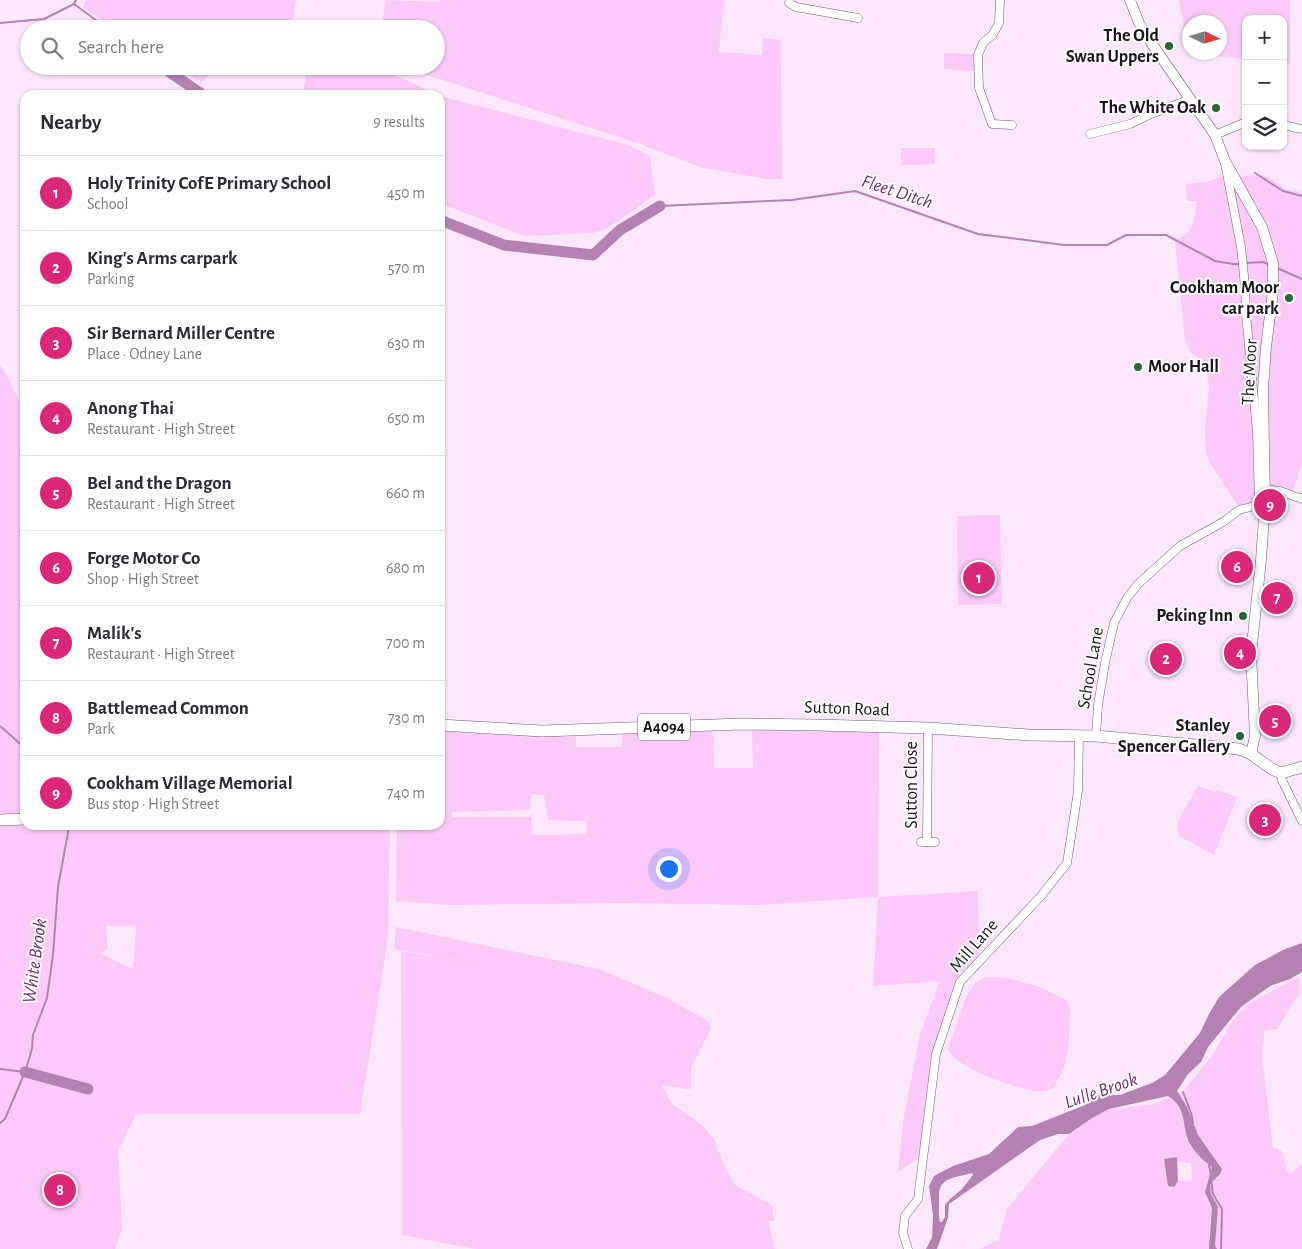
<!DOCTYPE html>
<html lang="en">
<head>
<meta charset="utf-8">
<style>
	body { margin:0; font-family:"Alegreya Sans",sans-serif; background:#f7f7f7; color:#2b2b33 }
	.controls { position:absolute; right:15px; top:15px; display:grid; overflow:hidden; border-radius:10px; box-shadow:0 1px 4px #0004 }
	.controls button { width:45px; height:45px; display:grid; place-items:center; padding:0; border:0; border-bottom:1px solid #e1e1e2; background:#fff; color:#2b2b33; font:25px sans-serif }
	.compass { position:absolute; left:1182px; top:15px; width:45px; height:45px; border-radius:50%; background:#fff; box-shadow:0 1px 4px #0004; rotate:94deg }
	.you { position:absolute; left:668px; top:868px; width:18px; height:18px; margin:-12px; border:4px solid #fff; border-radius:50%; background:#1a73e8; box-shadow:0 0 0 8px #1a73e833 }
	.badge { display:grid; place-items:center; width:32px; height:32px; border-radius:50%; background:#db2777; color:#fff; font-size:16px; font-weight:700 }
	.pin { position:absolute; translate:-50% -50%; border:2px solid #fff; box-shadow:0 1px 5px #0006 }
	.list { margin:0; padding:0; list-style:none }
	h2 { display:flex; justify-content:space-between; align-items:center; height:65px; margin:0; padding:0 20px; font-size:21px }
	h2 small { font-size:16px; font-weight:400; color:#7c7c81 }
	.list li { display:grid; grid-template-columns:32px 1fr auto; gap:15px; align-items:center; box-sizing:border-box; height:75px; padding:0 20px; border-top:1px solid #e1e1e2 }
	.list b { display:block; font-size:19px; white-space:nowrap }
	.list p { margin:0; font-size:16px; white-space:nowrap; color:#7c7c81 }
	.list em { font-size:16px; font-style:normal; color:#7c7c81 }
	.icon { flex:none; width:28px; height:28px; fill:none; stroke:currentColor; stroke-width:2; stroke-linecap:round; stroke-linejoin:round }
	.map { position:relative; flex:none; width:1302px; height:1249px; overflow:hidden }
	.search { position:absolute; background:#fff; box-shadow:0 1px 4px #0004; left:20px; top:20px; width:425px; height:55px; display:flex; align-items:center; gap:12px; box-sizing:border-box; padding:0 18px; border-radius:28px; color:#7c7c81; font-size:19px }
	.panel { position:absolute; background:#fff; box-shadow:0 1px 4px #0004; left:20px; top:90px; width:425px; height:740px; border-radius:15px }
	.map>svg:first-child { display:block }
	.green { fill:#fcc9fa; fill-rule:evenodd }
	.water { fill:#b580b4; fill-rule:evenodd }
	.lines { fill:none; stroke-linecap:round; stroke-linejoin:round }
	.stream { stroke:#b580b4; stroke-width:2 }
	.river { stroke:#b580b4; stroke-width:11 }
	.minor-casing { stroke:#705d6f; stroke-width:9 }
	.secondary-casing { stroke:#705d6f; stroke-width:11 }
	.primary-casing { stroke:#705d6f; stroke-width:12 }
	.minor { stroke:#fff; stroke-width:8 }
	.secondary { stroke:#fff; stroke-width:10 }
	.primary { stroke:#fff; stroke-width:11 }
	.poi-dot { fill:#266832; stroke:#fcfcfc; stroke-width:2 }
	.labels { text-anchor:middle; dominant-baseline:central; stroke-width:4; stroke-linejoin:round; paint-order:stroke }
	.shield { fill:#fcfcfc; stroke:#615b61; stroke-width:1 }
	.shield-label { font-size:16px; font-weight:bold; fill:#1e161e }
	.poi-label { font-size:18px; font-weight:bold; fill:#1e161e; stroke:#fcfcfc; text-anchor:end }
	.street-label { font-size:18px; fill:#1e161e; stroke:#fcfcfc }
	.water-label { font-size:19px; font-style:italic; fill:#6f2e70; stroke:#fcfcfc }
</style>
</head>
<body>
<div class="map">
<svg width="1302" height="1249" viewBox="0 0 1302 1249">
	<rect width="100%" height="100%" fill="#fde7fd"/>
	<g class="green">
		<polygon points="86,0 296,0 291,29 116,29 83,8"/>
		<polygon points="385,0 439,2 440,0 724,0 719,52 762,55 763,38 781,40 782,179 767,179 703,168 640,144 400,66 436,66 436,29 382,29"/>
		<polygon points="1179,0 1290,0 1290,63 1283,63 1283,19 1246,19 1246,59 1198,55 1196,53 1220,52 1220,22 1190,22 1189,38 1184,27"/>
		<polygon points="944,53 974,54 974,71 944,69"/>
		<polygon points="175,66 219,66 201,83"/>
		<polygon points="307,66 386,66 386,71 439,95 303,95"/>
		<polygon points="440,96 629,145 650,156 655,195 609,227 593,233 524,236 440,203"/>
		<polygon points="901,148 935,148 935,164 901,165"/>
		<path d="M1236,171L1241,177L1252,175L1263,176L1270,178L1287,190L1302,192V463L1293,491L1272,488C1263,494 1250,507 1238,505L1234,500L1211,465L1206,453L1205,427L1209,389L1207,364L1191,353L1185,341L1175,240C1197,231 1193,222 1197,201H1187L1186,187L1187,184L1210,181Z"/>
		<path d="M0,365L9,379L25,413V825H390L388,938L360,1114H136L118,1151L122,1229L115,1249H0ZM106,926H136L133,969L100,953L108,948Z"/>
		<polygon points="1000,515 1002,604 958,605 957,516"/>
		<path d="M440,726L452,729L576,736V747H621L623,733L713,729L714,768H753L752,728L879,730L878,897L978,891L979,955L959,976L952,989L944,1017L921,1156L898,1172L903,1122L920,1034L940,981L873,986L878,897L757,905L625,903L451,905L396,901L397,825H440ZM531,794L544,795L548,820L586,821L587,834L532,835L531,817H452V812L530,810Z"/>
		<polygon points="1198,786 1216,792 1217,790 1237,797 1214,855 1179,836 1177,822"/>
		<polygon points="396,927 599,969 667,998 708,1021 711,1029 691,1067 691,1090 662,1085 672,1104 701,1124 714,1139 723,1163 735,1185 772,1205 774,1221 768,1221 775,1249 475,1249 402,1235 401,951 480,964 394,949"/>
		<path d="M986,977L1008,978L1039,987L1066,1000L1070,1007L1069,1046L1063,1071L1053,1089C1046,1091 1040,1092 1033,1091C1014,1087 953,1068 948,1048L966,997L975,983Z"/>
		<path d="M1299,977L1300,992L1277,1029L1265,1030L1262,1056L1273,1148L1281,1150L1289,1175L1302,1164V1249H980L999,1239L1007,1209L1069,1134L1092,1118L1105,1111L1154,1104L1183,1092L1213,1054L1232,1022L1248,1004ZM1176,1157L1177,1162L1191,1163L1192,1180L1178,1181L1174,1186H1168L1165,1159Z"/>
	</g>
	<g class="water">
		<path d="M1302,943V972L1290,979L1270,986L1241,1007L1208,1047L1201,1062L1188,1074L1177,1091L1187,1107L1198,1135L1222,1169L1220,1174L1210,1184L1211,1194L1218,1207L1215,1245L1217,1249H1209L1212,1208L1205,1192L1212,1167C1204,1161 1196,1154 1190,1144C1181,1126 1188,1108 1168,1096L1109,1109L1092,1118L1069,1134H1058L1040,1140L949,1204L948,1218L937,1249H926L932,1237L933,1215L929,1186L934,1176L953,1166L989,1154L1018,1127L1032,1126L1085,1105L1098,1095H1120L1152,1083L1165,1075L1200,1033L1209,1014L1219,997L1255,965L1285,949ZM972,1173L973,1175L962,1189L950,1199L945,1205V1217L942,1222H940C938,1214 939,1206 939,1198C938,1176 956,1178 972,1173Z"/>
		<polygon points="1177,1157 1178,1181 1174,1187 1168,1186 1164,1159"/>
	</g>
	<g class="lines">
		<g class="stream">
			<polyline points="74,4 108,29"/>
			<polyline points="0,23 44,19 74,4 76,0"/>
			<polyline points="1255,173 1283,191 1302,196"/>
			<polyline points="660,206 792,200 855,191 978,234 1064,245 1107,245 1126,235 1166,235 1215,261 1233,264 1241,264"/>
			<polyline points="1246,263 1263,262 1270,265"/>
			<polyline points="1277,268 1302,279"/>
			<polyline points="0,726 25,748"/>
			<polyline points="0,1069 25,1072"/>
			<polyline points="1183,1092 1191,1113 1193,1123"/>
			<polyline points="0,1123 5,1119 25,1072 32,1049 33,1035 47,998 53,955 58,887 69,827"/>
			<polyline points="1209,1165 1211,1175"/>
			<polyline points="1211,1180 1213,1194 1222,1209 1221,1249"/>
		</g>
		<g class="river">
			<polyline points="161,66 203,95"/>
			<polyline points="440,220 504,245 593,255 620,230 660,206"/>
			<polyline points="25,1072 88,1089"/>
		</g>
		<g class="minor-casing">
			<g id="minor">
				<polyline points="790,0 789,3 796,7 858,18"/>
				<polyline points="1000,0 999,23 993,34 983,43 978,55 979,88 992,124 1012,125"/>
				<polyline points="1283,125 1302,129"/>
				<polyline points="1090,134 1130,124 1151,114 1183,102 1189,98"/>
				<polyline points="1215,135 1246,122"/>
				<polyline points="1225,163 1241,247 1245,286 1246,314 1257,432 1259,504"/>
				<polyline points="1265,489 1280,491 1302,499"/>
				<polyline points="1096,736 1098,705 1105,663 1114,623 1127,598 1138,584 1180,546 1223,522 1239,510 1262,504"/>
				<polyline points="1281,773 1282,780 1302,821"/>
				<polyline points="921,842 935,842"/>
				<polyline points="927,842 928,728"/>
				<polyline points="908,1249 903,1233 905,1216 918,1199 936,1054 960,982 1041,896 1067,863 1078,791 1079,736"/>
			</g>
		</g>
		<g class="secondary-casing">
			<polyline id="secondary" points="1130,0 1139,23 1150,41 1215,135 1225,161 1262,227 1273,263 1273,291 1266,347 1263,389 1265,504 1261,560 1251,654 1255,736 1251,754"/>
		</g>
		<g class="primary-casing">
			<g id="primary">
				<polyline points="440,725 542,731 742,724 817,725 928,728 1029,735 1096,736 1239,749 1251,754 1272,769 1281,773 1302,767"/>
				<polyline points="0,820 25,819"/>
			</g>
		</g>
		<use href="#minor" class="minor"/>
		<use href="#secondary" class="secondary"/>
		<use href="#primary" class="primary"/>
	</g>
	<g class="poi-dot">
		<circle cx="1169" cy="46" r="5"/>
		<circle cx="1216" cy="108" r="5"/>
		<circle cx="1289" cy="298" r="5"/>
		<circle cx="1138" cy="367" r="5"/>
		<circle cx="1243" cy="616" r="5"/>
		<circle cx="1240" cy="736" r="5"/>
	</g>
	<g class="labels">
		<rect class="shield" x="638" y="713.5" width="52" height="27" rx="4"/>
		<g class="shield-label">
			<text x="664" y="727">A4094</text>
		</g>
		<g class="poi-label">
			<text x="1159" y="36">The Old<tspan x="1159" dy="21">Swan Uppers</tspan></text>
			<text x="1206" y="108">The White Oak</text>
			<text x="1279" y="288">Cookham Moor<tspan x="1279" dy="21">car park</tspan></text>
			<text x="1148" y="367" text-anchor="start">Moor Hall</text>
			<text x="1233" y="616">Peking Inn</text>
			<text x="1230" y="726">Stanley<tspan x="1230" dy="21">Spencer Gallery</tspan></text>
		</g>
		<g class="street-label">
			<text transform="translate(1250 372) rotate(-87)">The Moor</text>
			<text transform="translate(1091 668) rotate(-80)">School Lane</text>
			<text transform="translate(847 709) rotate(2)">Sutton Road</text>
			<text transform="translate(912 785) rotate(-90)">Sutton Close</text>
			<text transform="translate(974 946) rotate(-49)">Mill Lane</text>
		</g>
		<g class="water-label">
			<text transform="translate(897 192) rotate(18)">Fleet Ditch</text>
			<text transform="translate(35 961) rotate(-82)">White Brook</text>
			<text transform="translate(1101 1091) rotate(-19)">Lulle Brook</text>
		</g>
	</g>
</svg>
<div class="controls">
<button>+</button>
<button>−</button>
<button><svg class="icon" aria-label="layers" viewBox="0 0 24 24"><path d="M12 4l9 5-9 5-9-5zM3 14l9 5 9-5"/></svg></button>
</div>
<svg class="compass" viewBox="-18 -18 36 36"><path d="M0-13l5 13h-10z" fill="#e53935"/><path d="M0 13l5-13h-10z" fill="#7c7c81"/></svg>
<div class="you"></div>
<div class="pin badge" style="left:979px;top:578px">1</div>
<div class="pin badge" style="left:1166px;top:659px">2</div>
<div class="pin badge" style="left:1265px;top:820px">3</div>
<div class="pin badge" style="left:1240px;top:653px">4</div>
<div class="pin badge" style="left:1275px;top:721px">5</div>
<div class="pin badge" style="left:1237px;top:567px">6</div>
<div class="pin badge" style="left:1277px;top:598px">7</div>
<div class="pin badge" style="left:60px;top:1190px">8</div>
<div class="pin badge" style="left:1270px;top:505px">9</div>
<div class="search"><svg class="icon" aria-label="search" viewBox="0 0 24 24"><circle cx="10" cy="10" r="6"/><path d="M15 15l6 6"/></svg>Search here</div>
<section class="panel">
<h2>Nearby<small>9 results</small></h2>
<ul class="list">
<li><span class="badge">1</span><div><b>Holy Trinity CofE Primary School</b><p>School</p></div><em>450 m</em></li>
<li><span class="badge">2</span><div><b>King's Arms carpark</b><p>Parking</p></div><em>570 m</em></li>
<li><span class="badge">3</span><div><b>Sir Bernard Miller Centre</b><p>Place · Odney Lane</p></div><em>630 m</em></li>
<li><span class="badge">4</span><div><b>Anong Thai</b><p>Restaurant · High Street</p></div><em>650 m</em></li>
<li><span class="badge">5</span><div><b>Bel and the Dragon</b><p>Restaurant · High Street</p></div><em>660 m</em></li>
<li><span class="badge">6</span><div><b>Forge Motor Co</b><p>Shop · High Street</p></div><em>680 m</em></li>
<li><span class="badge">7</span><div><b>Malik's</b><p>Restaurant · High Street</p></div><em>700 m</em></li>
<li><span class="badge">8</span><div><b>Battlemead Common</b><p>Park</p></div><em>730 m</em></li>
<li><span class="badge">9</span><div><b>Cookham Village Memorial</b><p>Bus stop · High Street</p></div><em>740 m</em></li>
</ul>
</section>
</div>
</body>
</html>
